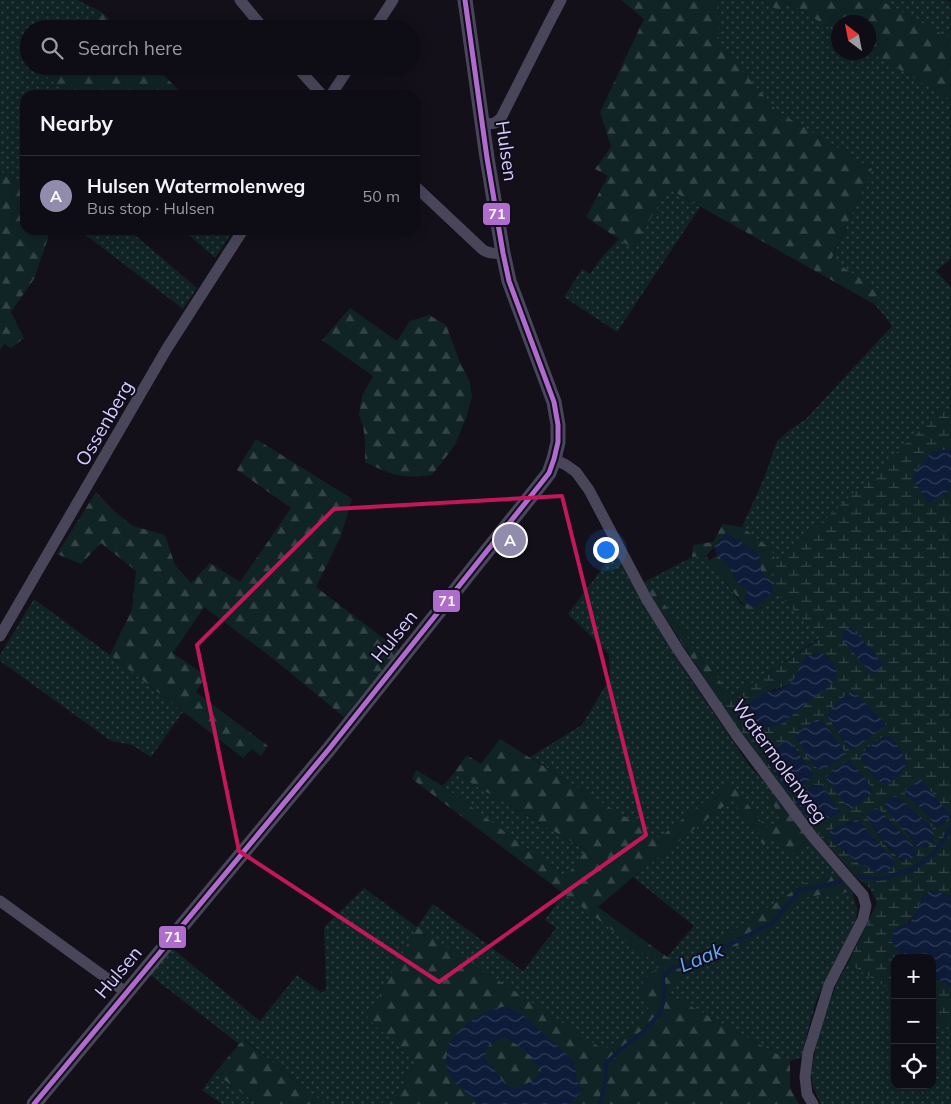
<!DOCTYPE html>
<html lang="en">
<head>
<meta charset="utf-8">
<style>
	body { margin:0; font-family:Mulish,sans-serif; background:#1c1a22; color:#f1f3f6 }
	.controls { position:absolute; right:15px; bottom:15px; display:grid; overflow:hidden; border-radius:10px; box-shadow:0 2px 12px #0003 }
	.controls button { width:45px; height:45px; display:grid; place-items:center; padding:0; border:0; border-bottom:1px solid #2e2c34; background:#0e0c14; color:#f1f3f6; font:25px sans-serif }
	.compass { position:absolute; left:831px; top:15px; width:45px; height:45px; border-radius:50%; background:#0e0c14; box-shadow:0 2px 12px #0003; rotate:328deg }
	.you { position:absolute; left:605px; top:549px; width:18px; height:18px; margin:-12px; border:4px solid #fff; border-radius:50%; background:#1a73e8; box-shadow:0 0 0 8px #1a73e833 }
	.badge { display:grid; place-items:center; width:32px; height:32px; border-radius:50%; background:#918bac; color:#fff; font-size:16px; font-weight:700 }
	.pin { position:absolute; translate:-50% -50%; border:2px solid #fff; box-shadow:0 1px 5px #0006 }
	.list { margin:0; padding:0; list-style:none }
	h2 { display:flex; justify-content:space-between; align-items:center; height:65px; margin:0; padding:0 20px; font-size:21px }
	h2 small { font-size:16px; font-weight:400; color:#9b9ba0 }
	.list li { display:grid; grid-template-columns:32px 1fr auto; gap:15px; align-items:center; box-sizing:border-box; height:80px; padding:0 20px; border-top:1px solid #2e2c34 }
	.list b { display:block; font-size:19px; white-space:nowrap }
	.list p { margin:0; font-size:16px; white-space:nowrap; color:#9b9ba0 }
	.list em { font-size:16px; font-style:normal; color:#9b9ba0 }
	.icon { flex:none; width:28px; height:28px; fill:none; stroke:currentColor; stroke-width:2; stroke-linecap:round; stroke-linejoin:round }
	.map { position:relative; flex:none; width:951px; height:1104px; overflow:hidden }
	.search { position:absolute; background:#0e0c14; box-shadow:0 2px 12px #0003; left:20px; top:20px; width:400px; height:55px; display:flex; align-items:center; gap:12px; box-sizing:border-box; padding:0 18px; border-radius:28px; color:#9b9ba0; font-size:19px }
	.panel { position:absolute; background:#0e0c14; box-shadow:0 2px 12px #0003; left:20px; top:90px; width:400px; height:145px; border-radius:15px }
	.map>svg:first-child { display:block }
	.grass { fill:url(#grass-dots) }
	.forest { fill:url(#forest-firs) }
	.wetland { fill:url(#wetland-marsh); fill-rule:evenodd }
	.water { fill:url(#water-waves); fill-rule:evenodd }
	.lines { fill:none; stroke-linecap:round; stroke-linejoin:round }
	.stream { stroke:#0e1c39; stroke-width:4 }
	.minor { stroke:#49465a; stroke-width:11 }
	.tertiary { stroke:#49465a; stroke-width:15 }
	.bus-1-casing { stroke:#110d1d; stroke-width:9 }
	.bus-1 { stroke:#b06ccc; stroke-width:5 }
	.marked { fill:none; stroke:#c2185b; stroke-width:4; stroke-linejoin:round }
	.labels { text-anchor:middle; dominant-baseline:central; stroke-width:4; stroke-linejoin:round; paint-order:stroke }
	.street-label { font-size:19px; fill:#d5cdfb; stroke:#110d1d }
	.water-label { font-size:20px; font-style:italic; fill:#63abf4; stroke:#110d1d }
	.line-badge { stroke:#110d1d; stroke-width:2 }
	.badge-label { font-size:14px; text-anchor:middle; font-weight:bold; fill:#fff }
</style>
</head>
<body>
<div class="map">
<svg width="951" height="1104" viewBox="0 0 951 1104">
	<defs>
		<pattern id="grass-dots" width="8" height="8" patternUnits="userSpaceOnUse" patternTransform="scale(1.25)"><rect width="8" height="8" fill="#112425"/><path d="M2 2h.1M6 6h.1" fill="none" stroke="#334346" stroke-width="1.8" stroke-linecap="round"/></pattern>
		<pattern id="forest-firs" width="22" height="20" patternUnits="userSpaceOnUse" patternTransform="scale(1.25)"><rect width="22" height="20" fill="#112425"/><path d="M5 1l3.5 6h-7zM16 11l3.5 6h-7z" fill="#334346"/></pattern>
		<pattern id="wetland-marsh" width="20" height="14" patternUnits="userSpaceOnUse" patternTransform="scale(1.25)"><rect width="20" height="14" fill="#112425"/><path d="M1 5h8M5 5V1M11 12h8M15 12V8" fill="none" stroke="#334346"/></pattern>
		<pattern id="water-waves" width="16" height="10" patternUnits="userSpaceOnUse" patternTransform="scale(1.25)"><rect width="16" height="10" fill="#0e1c39"/><path d="M0 5q4-4 8 0t8 0" fill="none" stroke="#303c57"/></pattern>
	</defs>
	<rect width="100%" height="100%" fill="#13101a"/>
	<g class="grass">
		<polygon points="0,0 77,0 102,12 82,29 29,29 29,66 38,66 37,68 69,95 25,95 25,189 0,171"/>
		<polygon points="719,0 759,0 780,11 786,1 838,33 838,52 868,52 869,51 951,100 951,259 936,271 951,287 951,415 944,409 777,565 771,549 742,527 765,476 777,441 791,429 806,419 892,326 884,315 874,304 881,291 831,261 872,169 777,111 717,42"/>
		<polygon points="880,0 946,0 951,2 951,39"/>
		<polygon points="669,189 700,207 617,332 564,297 582,269 590,274 602,257 619,239 632,248"/>
		<polygon points="79,230 129,230 197,288 183,309"/>
		<polygon points="183,230 227,230 231,234 215,258"/>
		<polygon points="618,554 679,658 685,671 749,765 775,794 769,799 783,820 766,828 730,781 659,839 530,757 582,725 610,678 609,654 568,614 610,558"/>
		<polygon points="706,556 741,604 756,612 778,594 821,637 732,697 689,640 648,580 692,557"/>
		<polygon points="34,599 110,655 183,712 151,757 132,745 111,741 0,661 0,655"/>
		<polygon points="454,773 587,851 566,877 443,786"/>
		<polygon points="732,800 763,845 774,838 811,841 843,878 802,884 782,899 748,920 715,945 685,962 667,957 694,926 633,877"/>
		<polygon points="364,888 417,927 433,904 523,971 556,928 545,920 564,893 661,967 645,979 641,998 650,1011 639,1026 604,1050 416,1062 400,1089 381,1104 325,1104 245,1040 239,1044 150,975 172,948 260,1021 297,975 322,993 326,988 324,927"/>
		<polygon points="852,892 857,909 856,920 817,998 807,1034 803,1057 790,1061 665,992 678,980 711,960 767,931 793,907 808,897 826,894"/>
		<polygon points="848,963 895,993 895,1085 932,1085 932,1017 951,1029 951,1104 821,1104 814,1089 811,1074 817,1040 836,985"/>
		<polygon points="215,1073 257,1104 222,1104 202,1090"/>
	</g>
	<g class="forest">
		<polygon points="621,0 719,0 717,42 777,111 872,169 831,260 882,291 874,304 669,189 632,248 586,217 608,176 595,169 611,147 600,112 644,19"/>
		<polygon points="759,0 880,0 951,39 951,100 869,51 868,22 838,22 838,33 786,1 780,11"/>
		<polygon points="102,12 119,29 82,29"/>
		<polygon points="38,66 155,66 183,95 69,95 36,68"/>
		<polygon points="0,171 25,189 25,230 47,230 48,238 34,279 11,312 24,338 11,348 4,344 0,350"/>
		<path d="M350,308L397,341L410,321L429,315L446,325L459,360L469,380L472,396L466,418L455,445L432,475C401,479 392,475 365,462V441L363,425L359,415L362,396L373,376L322,340Z"/>
		<polygon points="256,439 352,499 341,536 316,587 399,650 344,717 271,657 204,607 173,653 206,676 196,692 268,746 261,756 252,749 243,758 110,655 132,610 136,571 101,543 81,564 57,554 96,492 114,511 133,526 165,535 175,565 191,583 210,563 240,582 291,508 237,470"/>
		<polygon points="723,524 742,527 771,549 777,565 770,571 778,594 756,612 749,612 709,561 717,555 733,569 734,578 740,585 747,589 745,601 756,606 770,594 761,573 758,553 726,533 706,556 692,557 693,545 713,542"/>
		<polygon points="648,580 689,640 732,697 722,705 643,583"/>
		<polygon points="500,739 659,838 730,781 766,828 783,820 769,799 775,794 811,841 789,856 774,838 763,845 732,800 633,877 598,907 667,957 685,962 715,945 748,920 782,899 802,884 833,875 843,878 852,892 826,894 808,897 793,907 767,931 711,960 678,980 665,992 790,1061 790,1088 799,1104 381,1104 400,1089 416,1062 367,1018 417,927 604,1050 639,1026 650,1011 641,998 639,988 645,979 660,966 412,779 416,770 443,786 566,877 586,850 454,773 467,755 481,764"/>
		<polygon points="244,1040 325,1104 257,1104 215,1073 239,1044"/>
	</g>
	<g class="wetland">
		<path d="M944,408L951,415V896L936,891L922,897C918,911 915,918 903,926L896,949L911,958H895V993L848,963L877,903L870,888L857,878L817,833L767,768L722,705L732,697L821,638L778,594L770,571ZM821,653L829,657L749,713C755,706 761,697 768,692C774,688 783,688 790,683C805,672 794,656 821,653ZM848,694L885,723L850,750L830,720L833,706ZM883,737C898,743 901,749 907,764L902,771L892,780L876,779L861,756L867,748ZM790,742L813,772V775L788,792L767,762L766,759L767,754L781,743ZM814,785L808,820L794,798L799,793ZM905,794L951,816L937,828L929,816ZM879,809L913,846L904,861C892,856 880,836 872,826ZM857,819L885,851L892,856L881,873L856,862L833,841L830,836V831Z"/>
		<polygon points="932,974 941,981 951,987 951,1029 932,1017"/>
	</g>
	<g class="water">
		<polygon points="941,450 951,450 951,488 946,493 928,503 912,477 919,467 932,452"/>
		<path d="M726,533L759,553L761,572L772,582L773,590C767,598 759,604 750,608L745,601L747,589L740,585L734,578L732,569L717,555L714,547Z"/>
		<polygon points="852,628 884,665 876,673 873,674 869,672 844,641 841,635 846,629"/>
		<path d="M821,653C832,659 841,669 834,682L780,725C762,731 751,724 748,705C761,689 775,694 789,684C806,671 792,656 821,653Z"/>
		<path d="M853,691L885,723V727L881,730L855,748L850,750L830,720C829,718 828,717 828,715C828,707 847,694 853,691Z"/>
		<polygon points="816,720 820,720 823,722 846,753 844,756 826,768 822,770 815,767 796,739 795,736 797,733"/>
		<path d="M889,736C897,744 903,753 907,764C884,799 876,781 860,756C868,747 878,739 889,736Z"/>
		<polygon points="785,740 790,742 813,772 813,775 812,778 793,791 788,792 766,759 767,754"/>
		<path d="M850,760L872,788V793L852,809L848,808L826,778C832,769 840,765 850,760Z"/>
		<polygon points="921,779 951,816 937,828 929,816 905,794 905,790"/>
		<path d="M814,785H822L841,813C831,817 820,822 808,820L794,798L798,793Z"/>
		<polygon points="892,796 897,796 932,827 934,837 933,842 928,847 923,848 918,847 886,809 885,805 886,802"/>
		<path d="M876,808L879,809L913,846L917,852V855L911,859L907,858L904,861C893,856 873,827 866,816L868,813Z"/>
		<polygon points="857,819 894,860 895,864 889,870 881,873 868,867 860,865 833,841 830,836 830,831 836,826 848,824"/>
		<polygon points="929,891 936,891 951,896 951,987 941,981 932,974 932,958 911,958 896,949 892,942 892,936 895,928 903,926 911,921 918,909 922,897"/>
		<path d="M507,1006L523,1015L574,1061L577,1081L582,1091L571,1103L568,1104H479L454,1082L447,1070L446,1059L448,1045L455,1035L469,1022L489,1010ZM502,1037C521,1045 529,1053 541,1070L535,1079L516,1089L505,1084L485,1058L487,1047Z"/>
	</g>
	<g class="lines">
		<g class="stream">
			<polyline points="857,876 879,879 911,870 930,857 944,840 951,826"/>
			<polyline points="600,1104 606,1079 606,1063 623,1048 644,1031 661,1012 664,997 663,977 673,967 690,965 772,923 792,900 799,890 814,888 841,881"/>
		</g>
		<g class="minor">
			<polyline points="240,0 264,29"/>
			<polyline points="374,29 393,0"/>
			<polyline points="296,66 322,95"/>
			<polyline points="331,95 350,66"/>
			<polyline points="483,125 495,123 501,118 548,25 561,0"/>
			<path d="M415,186L482,249C488,254 495,254 503,253"/>
			<polyline points="554,459 566,465 576,472 589,490 646,598 677,648 737,736 812,836 863,895 866,906 863,919 829,985 808,1053 805,1077 807,1094 813,1104"/>
			<polyline points="0,636 166,350 243,230"/>
			<polyline points="0,901 127,993"/>
		</g>
		<polyline class="tertiary" points="34,1104 329,749 542,482 549,473 554,459 558,442 558,425 554,402 509,281 503,253 487,158 465,0"/>
		<g class="bus-1-casing">
			<polyline id="bus-1" points="34,1104 329,749 542,482 549,473 554,459 558,442 558,425 554,402 509,281 503,253 487,158 465,0"/>
		</g>
		<use href="#bus-1" class="bus-1"/>
	</g>
	<path class="marked" d="M562,496L646,835L439,982L239,851L197,645L334,509Z"/>
	<g class="labels">
		<g class="street-label">
			<text transform="translate(507 151) rotate(82)">Hulsen</text>
			<text transform="translate(104 423) rotate(-60)">Ossenberg</text>
			<text transform="translate(394 636) rotate(-51)">Hulsen</text>
			<text transform="translate(780 761) rotate(54)">Watermolenweg</text>
			<text transform="translate(118 972) rotate(-50)">Hulsen</text>
		</g>
		<g class="water-label">
			<text transform="translate(701 957) rotate(-22)">Laak</text>
		</g>
	</g>
	<g class="line-badge">
		<rect x="482" y="202" width="29" height="24" rx="5" fill="#b06ccc"/>
		<rect x="432" y="589" width="29" height="24" rx="5" fill="#b06ccc"/>
		<rect x="158" y="925" width="29" height="24" rx="5" fill="#b06ccc"/>
	</g>
	<g class="badge-label">
		<text x="497" y="219">71</text>
		<text x="447" y="606">71</text>
		<text x="173" y="942">71</text>
	</g>
</svg>
<div class="controls">
<button>+</button>
<button>−</button>
<button><svg class="icon" aria-label="locate" viewBox="0 0 24 24"><circle cx="12" cy="12" r="6"/><path d="M12 2v4M12 18v4M2 12h4M18 12h4"/></svg></button>
</div>
<svg class="compass" viewBox="-18 -18 36 36"><path d="M0-13l5 13h-10z" fill="#e53935"/><path d="M0 13l5-13h-10z" fill="#9b9ba0"/></svg>
<div class="you"></div>
<div class="pin badge" style="left:510px;top:540px">A</div>
<div class="search"><svg class="icon" aria-label="search" viewBox="0 0 24 24"><circle cx="10" cy="10" r="6"/><path d="M15 15l6 6"/></svg>Search here</div>
<section class="panel">
<h2>Nearby<small></small></h2>
<ul class="list">
<li><span class="badge">A</span><div><b>Hulsen Watermolenweg</b><p>Bus stop · Hulsen</p></div><em>50 m</em></li>
</ul>
</section>
</div>
</body>
</html>
